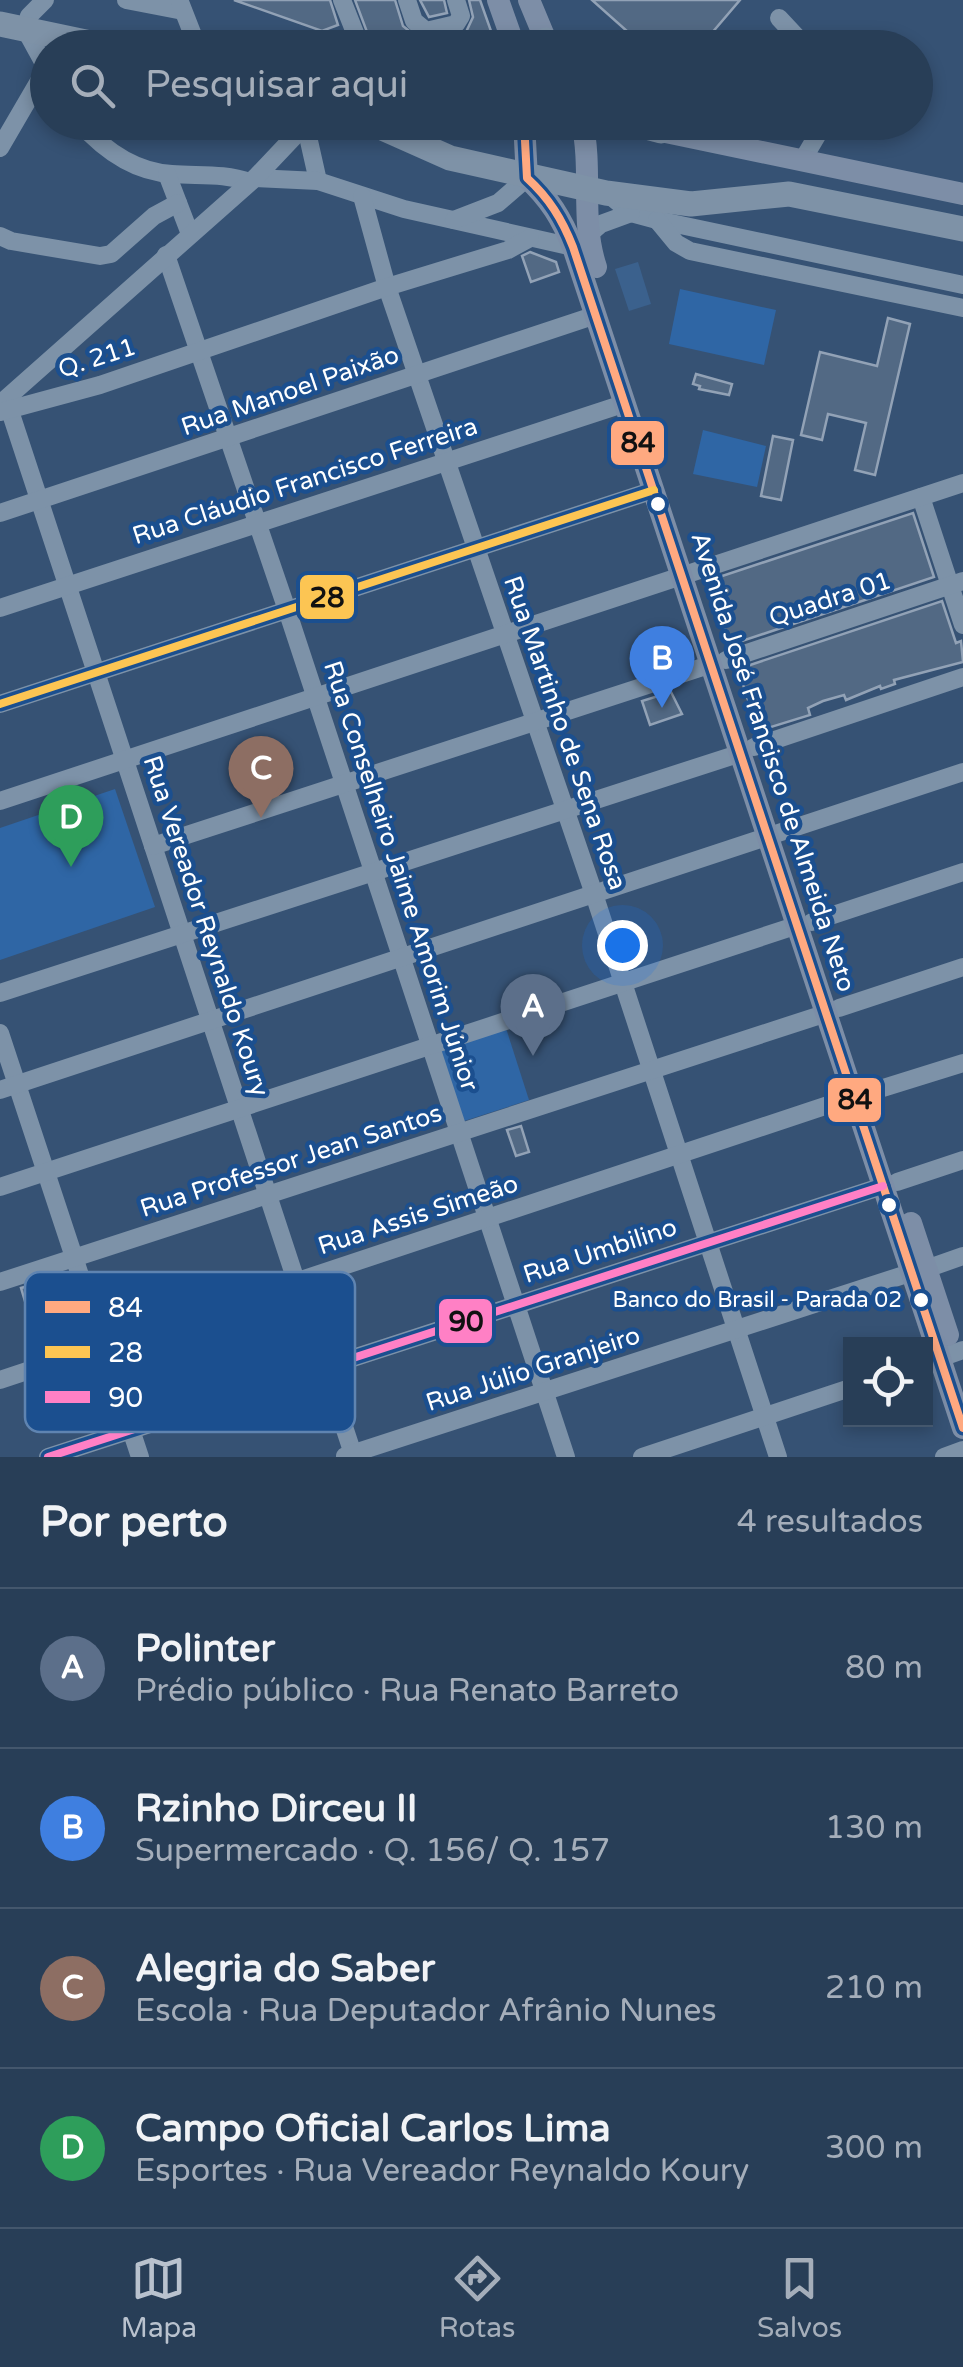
<!DOCTYPE html>
<html lang="pt">
<head>
<meta charset="utf-8">
<style>
	body { margin:0; font-family:"Varela Round",sans-serif; background:#30455d; color:#f1f3f6 }
	.controls { position:absolute; right:30px; bottom:30px; display:grid; overflow:hidden; border-radius:0px; box-shadow:0 5px 15px #0003 }
	.controls button { width:90px; height:90px; display:grid; place-items:center; padding:0; border:0; border-bottom:2px solid #44576d; background:#283e57; color:#f1f3f6; font:50px sans-serif }
	.you { position:absolute; left:622px; top:945px; width:35px; height:35px; margin:-25px; border:8px solid #fff; border-radius:50%; background:#1a73e8; box-shadow:0 0 0 15px #1a73e833 }
	.badge { display:grid; place-items:center; width:65px; height:65px; border-radius:50%; background:#b9c2ce; color:#fff; font-size:32px; font-weight:700 }
	.pin { position:absolute; translate:-50% -82px; filter:drop-shadow(0 2px 5px #0008) }
	.pin::after { content:''; position:absolute; top:52px; width:35px; height:30px; background:inherit; clip-path:polygon(0 0,100% 0,50% 100%) }
	.list { margin:0; padding:0; list-style:none }
	h2 { display:flex; justify-content:space-between; align-items:center; height:130px; margin:0; padding:0 40px; font-size:42px }
	h2 small { font-size:32px; font-weight:400; color:#a5aeba }
	.list li { display:grid; grid-template-columns:65px 1fr auto; gap:30px; align-items:center; box-sizing:border-box; height:160px; padding:0 40px; border-top:2px solid #44576d }
	.list b { display:block; font-size:38px; white-space:nowrap }
	.list p { margin:0; font-size:32px; white-space:nowrap; color:#a5aeba }
	.list em { font-size:32px; font-style:normal; color:#a5aeba }
	.icon { flex:none; width:55px; height:55px; fill:none; stroke:currentColor; stroke-width:2; stroke-linecap:round; stroke-linejoin:round }
	.map { position:relative; flex:none; width:963px; height:1457px; overflow:hidden }
	.search { position:absolute; background:#283e57; box-shadow:0 5px 15px #0003; left:30px; right:30px; top:30px; height:110px; display:flex; align-items:center; gap:25px; box-sizing:border-box; padding:0 35px; border-radius:55px; color:#a5aeba; font-size:38px }
	.sheet { height:770px; background:#283e57 }
	nav { display:flex; justify-content:space-around; align-items:center; box-sizing:border-box; height:140px; border-top:2px solid #44576d; background:#283e57; font-size:28px; color:#a5aeba }
	nav a { display:grid; justify-items:center; gap:5px }
	nav .on { color:#b9c2ce }
	.map>svg:first-child { display:block }
	.green { fill:#2f66a5 }
	.water { fill:#3b618d }
	.building { fill:#526984; stroke:#92a2b6; stroke-width:2.5 }
	.lines { fill:none; stroke-linecap:round; stroke-linejoin:round }
	.minor { stroke:#7d92a8; stroke-width:18 }
	.major { stroke:#7d8ea7; stroke-width:22 }
	.highway { stroke:#7e92a7; stroke-width:25 }
	.bus-1-casing { stroke:#1b4f8f; stroke-width:15 }
	.bus-2-casing { stroke:#1b4f8f; stroke-width:15 }
	.bus-3-casing { stroke:#1b4f8f; stroke-width:15 }
	.bus-1 { stroke:#ffa980; stroke-width:8 }
	.bus-2 { stroke:#fcc553; stroke-width:8 }
	.bus-3 { stroke:#ff80c5; stroke-width:8 }
	.bus-dot { fill:#fff; stroke:#1b4f8f; stroke-width:4 }
	.labels { text-anchor:middle; dominant-baseline:central; stroke-width:9; stroke-linejoin:round; paint-order:stroke }
	.bus-label { font-size:22px; fill:#fff; stroke:#1b4f8f; text-anchor:end }
	.street-label { font-size:25px; fill:#fff; stroke:#1b4f8f }
	.key { fill:#1b4f8f; stroke:#5f84b1; stroke-width:2.5 }
	.key-label { font-size:28px; fill:#fff }
	.line-badge { stroke:#1b4f8f; stroke-width:4 }
	.pale-badge-label { font-size:28px; text-anchor:middle; font-weight:bold; fill:#111 }
</style>
</head>
<body>
<div class="map">
<svg width="963" height="1457" viewBox="0 0 963 1457">
	<rect width="100%" height="100%" fill="#365274"/>
	<g class="green">
		<polygon points="680,289 776,310 764,365 669,344"/>
		<polygon points="703,430 766,446 757,487 693,474"/>
		<polygon points="115,789 155,907 0,960 0,828"/>
		<polygon points="505,1025 529,1100 461,1122 437,1046"/>
	</g>
	<polygon class="water" points="638,262 651,304 629,311 615,269"/>
	<g class="building">
		<polygon points="234,0 330,0 338,25 322,31"/>
		<polygon points="355,0 395,0 403,26 424,43 459,36 466,32 473,17 469,0 480,0 497,48 373,48"/>
		<polygon points="420,0 444,0 447,13 429,17"/>
		<polygon points="592,0 740,0 699,48 646,48"/>
		<polygon points="530,252 556,262 559,272 531,282 522,256"/>
		<polygon points="888,318 910,324 875,475 855,470 866,423 828,414 822,440 801,435 820,352 877,366"/>
		<polygon points="696,374 732,384 729,395 699,389 700,386 693,384"/>
		<polygon points="773,436 793,440 781,500 761,496"/>
		<polygon points="913,513 934,577 730,645 707,581"/>
		<polygon points="942,601 956,643 961,641 963,662 894,680 895,684 881,689 880,686 846,700 844,695 823,701 808,708 810,715 758,731 738,669"/>
		<polygon points="671,692 682,714 650,725 642,701"/>
		<polygon points="521,1126 529,1152 516,1156 507,1130"/>
		<polygon points="36,1284 45,1313 30,1318 21,1288"/>
	</g>
	<g class="lines">
		<g class="minor">
			<polyline points="45,0 29,16 25,29 48,71"/>
			<polyline points="126,0 183,11"/>
			<polyline points="342,0 361,48"/>
			<polyline points="407,0 414,21 426,31 456,24 461,16 456,0"/>
			<polyline points="180,2 198,48"/>
			<polyline points="779,18 807,48"/>
			<path d="M79,122C103,149 135,172 172,174C200,176 224,173 250,182"/>
			<polyline points="309,122 309,141 318,181"/>
			<polyline points="0,148 46,69"/>
			<polyline points="802,161 825,122"/>
			<polyline points="167,174 190,234"/>
			<polyline points="255,178 318,181 404,209 573,247"/>
			<polyline points="607,193 631,213 657,220 963,285"/>
			<polyline points="362,196 387,287 594,894 778,1457"/>
			<polyline points="454,220 498,203 527,178"/>
			<polyline points="657,220 676,243 690,251 963,308"/>
			<polyline points="0,236 11,241 100,256 111,254 154,216 178,203"/>
			<polyline points="587,236 601,224 631,213"/>
			<polyline points="166,255 287,610 566,1457"/>
			<polyline points="0,404 255,178 308,122"/>
			<polyline points="10,411 354,1457"/>
			<polyline points="0,412 100,385 387,287 508,250 530,238"/>
			<polyline points="921,497 963,625"/>
			<polyline points="0,513 596,315"/>
			<polyline points="0,608 626,403"/>
			<polyline points="726,660 963,581"/>
			<polyline points="0,704 654,490"/>
			<polyline points="754,747 963,677"/>
			<polyline points="0,801 963,483"/>
			<polyline points="153,846 712,664"/>
			<polyline points="812,922 963,872"/>
			<polyline points="0,993 741,753"/>
			<polyline points="839,1008 963,967"/>
			<polyline points="0,1033 140,1457"/>
			<polyline points="0,1090 963,772"/>
			<polyline points="867,1093 963,1063"/>
			<polyline points="897,1182 963,1160"/>
			<polyline points="0,1187 798,925"/>
			<polyline points="926,1269 963,1256"/>
			<polyline points="0,1282 827,1013"/>
			<polyline points="926,1363 963,1350"/>
			<polyline points="0,1380 852,1097"/>
			<polyline points="345,1456 910,1273"/>
			<polyline points="48,1457 883,1186"/>
			<polyline points="642,1457 850,1388"/>
			<polyline points="944,1457 963,1450"/>
		</g>
		<g class="major">
			<polyline points="498,0 515,48"/>
			<polyline points="529,0 549,48"/>
			<path d="M524,122L527,178C549,198 562,219 573,247L963,1428"/>
			<path d="M582,122C593,171 580,220 596,267"/>
			<polyline points="661,131 963,194"/>
			<polyline points="911,1223 948,1335"/>
		</g>
		<g class="highway">
			<polyline points="0,24 114,48"/>
			<polyline points="546,40 553,48"/>
			<polyline points="369,122 450,158 606,193 691,204 789,194 963,229"/>
			<polyline points="627,122 661,131"/>
		</g>
		<g class="bus-1-casing">
			<path id="bus-1" d="M524,122L527,178C549,198 562,219 573,247L963,1428"/>
		</g>
		<g class="bus-2-casing">
			<polyline id="bus-2" points="0,704 654,490"/>
		</g>
		<g class="bus-3-casing">
			<polyline id="bus-3" points="48,1457 883,1186"/>
		</g>
		<use href="#bus-1" class="bus-1"/>
		<use href="#bus-2" class="bus-2"/>
		<use href="#bus-3" class="bus-3"/>
	</g>
	<g class="bus-dot">
		<circle cx="658" cy="504" r="9"/>
		<circle cx="889" cy="1205" r="9"/>
		<circle cx="921" cy="1300" r="9"/>
	</g>
	<g class="labels">
		<g class="bus-label">
			<text x="902" y="1300">Banco do Brasil - Parada 02</text>
		</g>
		<g class="street-label">
			<text transform="translate(97 358) rotate(-18)">Q. 211</text>
			<text transform="translate(290 391) rotate(-19)">Rua Manoel Paixão</text>
			<text transform="translate(305 481) rotate(-18)">Rua Cláudio Francisco Ferreira</text>
			<text transform="translate(830 599) rotate(-18)">Quadra 01</text>
			<text transform="translate(565 733) rotate(71)">Rua Martinho de Sena Rosa</text>
			<text transform="translate(773 762) rotate(72)">Avenida José Francisco de Almeida Neto</text>
			<text transform="translate(401 876) rotate(72)">Rua Conselheiro Jaime Amorim Júnior</text>
			<text transform="translate(206 926) rotate(72)">Rua Vereador Reynaldo Koury</text>
			<text transform="translate(291 1161) rotate(-18)">Rua Professor Jean Santos</text>
			<text transform="translate(418 1215) rotate(-18)">Rua Assis Simeão</text>
			<text transform="translate(600 1251) rotate(-18)">Rua Umbilino</text>
			<text transform="translate(533 1369) rotate(-18)">Rua Júlio Granjeiro</text>
		</g>
	</g>
	<rect x="25" y="1272" width="330" height="160" rx="15" class="key"/>
	<rect x="45" y="1301" width="45" height="12" fill="#ffa980"/>
	<rect x="45" y="1346" width="45" height="12" fill="#fcc553"/>
	<rect x="45" y="1391" width="45" height="12" fill="#ff80c5"/>
	<g class="key-label">
		<text x="108" y="1317">84</text>
		<text x="108" y="1362">28</text>
		<text x="108" y="1407">90</text>
	</g>
	<g class="line-badge">
		<rect x="609" y="419" width="57" height="48" rx="10" fill="#ffa980"/>
		<rect x="298" y="573" width="58" height="48" rx="10" fill="#fcc553"/>
		<rect x="826" y="1076" width="57" height="48" rx="10" fill="#ffa980"/>
		<rect x="437" y="1297" width="57" height="48" rx="10" fill="#ff80c5"/>
	</g>
	<g class="pale-badge-label">
		<text x="638" y="452">84</text>
		<text x="327" y="607">28</text>
		<text x="855" y="1109">84</text>
		<text x="466" y="1331">90</text>
	</g>
</svg>
<div class="controls">
<button><svg class="icon" aria-label="locate" viewBox="0 0 24 24"><circle cx="12" cy="12" r="6"/><path d="M12 2v4M12 18v4M2 12h4M18 12h4"/></svg></button>
</div>
<div class="you"></div>
<div class="pin badge" style="left:533px;top:1056px;background:#5c6f8a">A</div>
<div class="pin badge" style="left:662px;top:708px;background:#3f7fe0">B</div>
<div class="pin badge" style="left:261px;top:818px;background:#8d6e63">C</div>
<div class="pin badge" style="left:71px;top:867px;background:#2e9e5b">D</div>
<div class="search"><svg class="icon" aria-label="search" viewBox="0 0 24 24"><circle cx="10" cy="10" r="6"/><path d="M15 15l6 6"/></svg>Pesquisar aqui</div>
</div>
<section class="sheet">
<h2>Por perto<small>4 resultados</small></h2>
<ul class="list">
<li><span class="badge" style="background:#5c6f8a">A</span><div><b>Polinter</b><p>Prédio público · Rua Renato Barreto</p></div><em>80 m</em></li>
<li><span class="badge" style="background:#3f7fe0">B</span><div><b>Rzinho Dirceu II</b><p>Supermercado · Q. 156/ Q. 157</p></div><em>130 m</em></li>
<li><span class="badge" style="background:#8d6e63">C</span><div><b>Alegria do Saber</b><p>Escola · Rua Deputador Afrânio Nunes</p></div><em>210 m</em></li>
<li><span class="badge" style="background:#2e9e5b">D</span><div><b>Campo Oficial Carlos Lima</b><p>Esportes · Rua Vereador Reynaldo Koury</p></div><em>300 m</em></li>
</ul>
</section>
<nav>
<a class="on"><svg class="icon" aria-label="map" viewBox="0 0 24 24"><path d="M3 6l6-2 6 2 6-2v14l-6 2-6-2-6 2zM9 4v14M15 6v14"/></svg>Mapa</a>
<a><svg class="icon" aria-label="directions" viewBox="0 0 24 24"><path d="M12 3l9 9-9 9-9-9zM9 14v-3h6M13 9l2 2-2 2"/></svg>Rotas</a>
<a><svg class="icon" aria-label="saved" viewBox="0 0 24 24"><path d="M7 4h10v16l-5-4-5 4z"/></svg>Salvos</a>
</nav>
</body>
</html>
